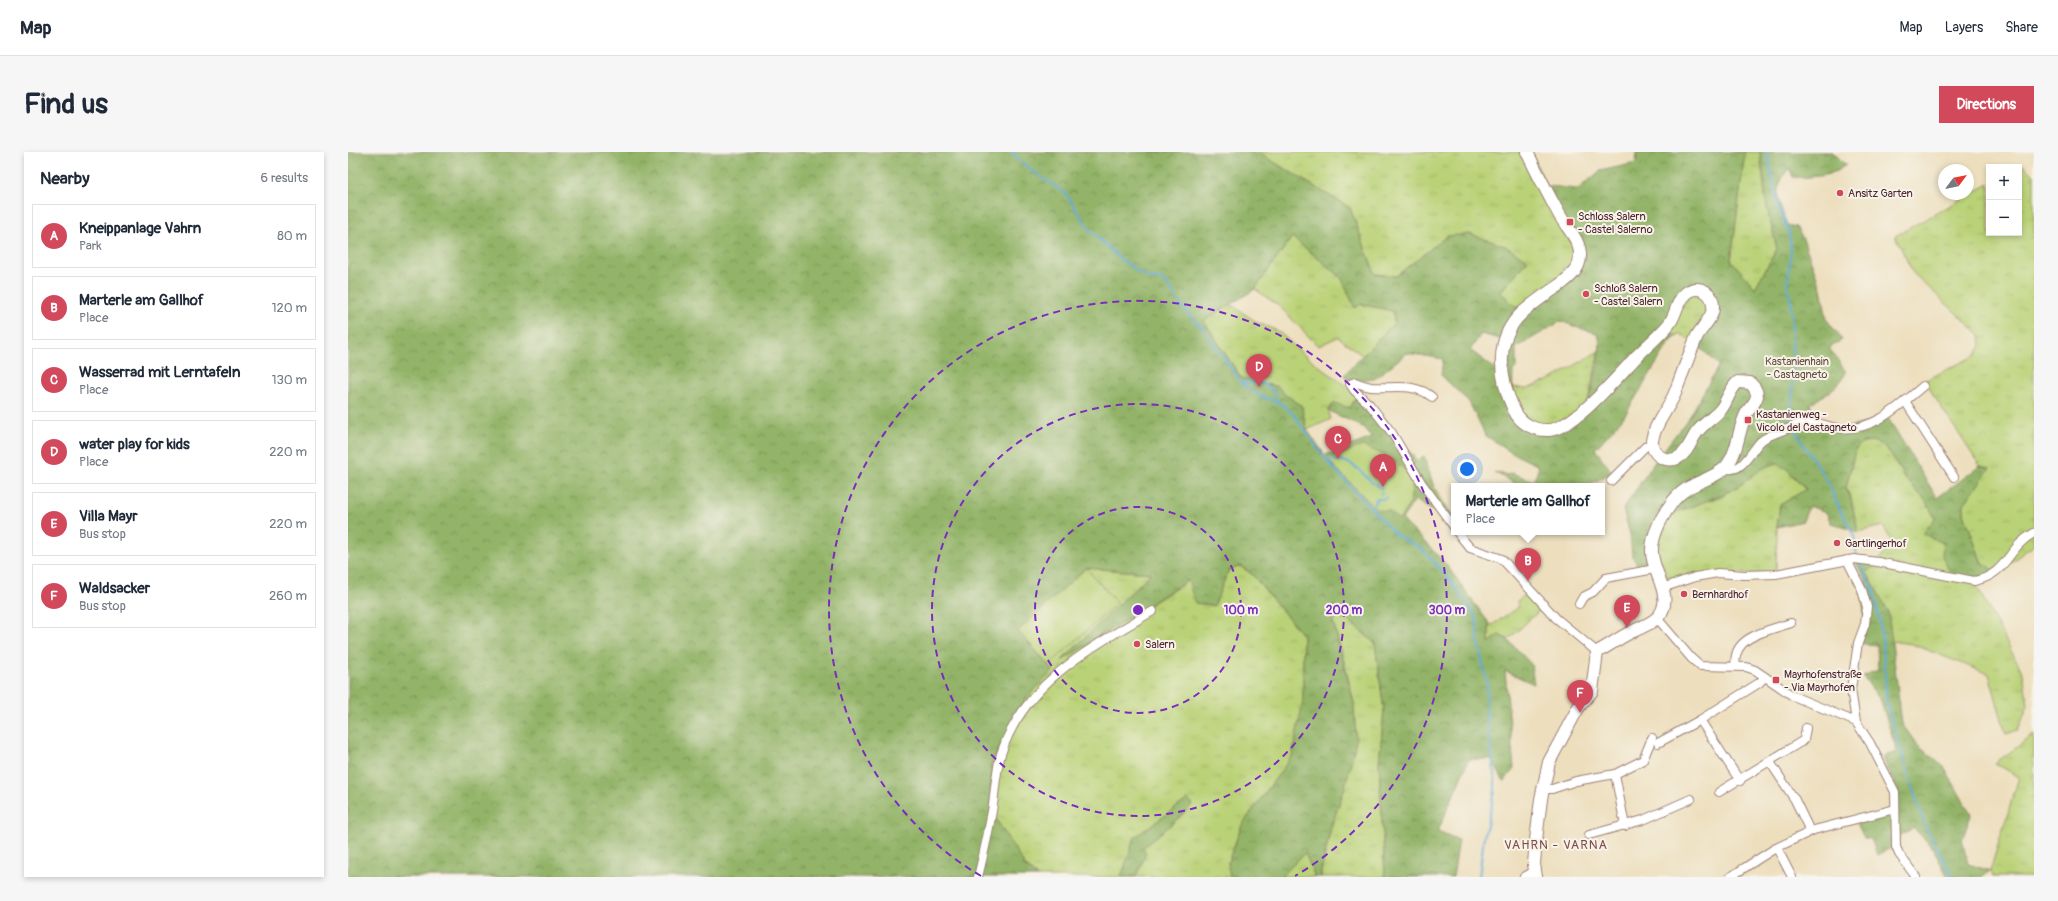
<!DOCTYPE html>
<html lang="en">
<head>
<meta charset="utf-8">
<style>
	body { margin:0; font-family:Pangolin,sans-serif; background:#f6f6f7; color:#1f2937 }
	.controls { position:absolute; right:12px; top:12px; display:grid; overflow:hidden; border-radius:0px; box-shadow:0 2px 6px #0003 }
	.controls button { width:36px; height:36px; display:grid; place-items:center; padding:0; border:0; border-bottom:1px solid #e0e1e3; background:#fff; color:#1f2937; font:20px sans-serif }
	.compass { position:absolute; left:1590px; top:12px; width:36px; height:36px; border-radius:50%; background:#fff; box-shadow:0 2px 6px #0003; rotate:58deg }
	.you { position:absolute; left:1119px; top:317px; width:14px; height:14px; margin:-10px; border:3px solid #fff; border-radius:50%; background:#1a73e8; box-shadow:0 0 0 6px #1a73e833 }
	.badge { display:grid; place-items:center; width:26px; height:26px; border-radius:50%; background:#d1495b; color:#fff; font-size:13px; font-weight:700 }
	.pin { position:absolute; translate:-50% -33px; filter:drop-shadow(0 1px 2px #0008) }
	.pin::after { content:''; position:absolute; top:21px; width:14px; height:12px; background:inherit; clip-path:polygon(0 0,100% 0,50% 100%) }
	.popup { position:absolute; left:1103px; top:331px; width:154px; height:52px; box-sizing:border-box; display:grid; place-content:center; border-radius:0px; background:#fff; filter:drop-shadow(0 1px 3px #0005); font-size:13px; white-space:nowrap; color:#747a83 }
	.popup b { font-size:15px; color:#1f2937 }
	.popup::after { content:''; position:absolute; left:50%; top:100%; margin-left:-8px; border:8px solid transparent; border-top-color:#fff }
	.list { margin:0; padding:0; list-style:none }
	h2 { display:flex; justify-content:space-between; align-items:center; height:52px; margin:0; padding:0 16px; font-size:17px }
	h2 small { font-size:13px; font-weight:400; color:#747a83 }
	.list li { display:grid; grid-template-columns:26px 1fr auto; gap:12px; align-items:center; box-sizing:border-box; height:64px; margin:0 8px 8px; padding:0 8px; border:1px solid #e0e1e3; border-radius:0px }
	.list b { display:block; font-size:15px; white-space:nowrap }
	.list p { margin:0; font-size:13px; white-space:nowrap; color:#747a83 }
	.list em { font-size:13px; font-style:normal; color:#747a83 }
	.map { position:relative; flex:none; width:1686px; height:725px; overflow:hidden; border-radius:0px }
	header { display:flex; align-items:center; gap:24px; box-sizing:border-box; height:56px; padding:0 20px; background:#fff; border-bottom:1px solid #e0e1e3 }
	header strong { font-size:19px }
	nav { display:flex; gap:22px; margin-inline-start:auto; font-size:14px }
	.intro { display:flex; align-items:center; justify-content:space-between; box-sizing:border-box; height:96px; padding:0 24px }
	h1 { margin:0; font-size:28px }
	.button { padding:10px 18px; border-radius:0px; background:#d1495b; color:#fff; font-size:14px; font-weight:700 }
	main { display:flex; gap:24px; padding:0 24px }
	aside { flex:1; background:#fff; border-radius:0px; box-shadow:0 2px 6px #0003 }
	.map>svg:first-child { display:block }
	.grass { fill:url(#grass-tufts); stroke:#827851 }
	.forest { fill:url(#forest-crowns); stroke:#6e6a4a; fill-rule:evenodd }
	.park { fill:#bad277; stroke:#827851 }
	.garden { fill:url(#garden-furrows); stroke:#827851 }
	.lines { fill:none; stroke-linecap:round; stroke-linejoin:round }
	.stream { stroke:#62abd9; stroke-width:2 }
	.street-casing { stroke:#9c7f74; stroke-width:10 }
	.secondary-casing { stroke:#9c7f74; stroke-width:14 }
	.street { stroke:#fff; stroke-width:8 }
	.secondary { stroke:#fff; stroke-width:12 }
	.ring { fill:none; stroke:#7b2cbf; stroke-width:2; stroke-dasharray:7 5 }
	.poi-dot { fill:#d1495b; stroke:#f7f3e8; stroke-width:1.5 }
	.labels { text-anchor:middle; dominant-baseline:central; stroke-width:4; stroke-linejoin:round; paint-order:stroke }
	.poi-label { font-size:11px; fill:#4a1f2b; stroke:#f7f3e8; text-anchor:start }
	.park-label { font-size:11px; fill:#664c3e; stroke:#f7f3e8 }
	.quarter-label { font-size:13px; letter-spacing:1px; fill:#804e49; stroke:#f7f3e8 }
	.centre { fill:#7b2cbf; stroke:#f7f3e8; stroke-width:2 }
	.ring-label { font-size:12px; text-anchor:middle; font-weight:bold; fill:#7b2cbf; stroke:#f7f3e8; stroke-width:4; stroke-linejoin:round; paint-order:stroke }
</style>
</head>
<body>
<header>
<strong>Map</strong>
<nav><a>Map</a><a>Layers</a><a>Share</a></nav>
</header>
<div class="intro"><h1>Find us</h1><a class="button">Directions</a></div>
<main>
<aside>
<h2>Nearby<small>6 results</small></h2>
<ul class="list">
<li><span class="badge">A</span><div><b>Kneippanlage Vahrn</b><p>Park</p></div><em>80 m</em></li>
<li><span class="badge">B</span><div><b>Marterle am Gallhof</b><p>Place</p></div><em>120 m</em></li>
<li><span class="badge">C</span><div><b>Wasserrad mit Lerntafeln</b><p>Place</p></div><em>130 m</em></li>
<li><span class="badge">D</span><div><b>water play for kids</b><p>Place</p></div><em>220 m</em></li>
<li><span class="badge">E</span><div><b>Villa Mayr</b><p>Bus stop</p></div><em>220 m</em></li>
<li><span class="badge">F</span><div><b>Waldsacker</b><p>Bus stop</p></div><em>260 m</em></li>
</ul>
</aside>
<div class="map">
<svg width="1686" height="725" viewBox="0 0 1686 725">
	<defs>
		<pattern id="grass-tufts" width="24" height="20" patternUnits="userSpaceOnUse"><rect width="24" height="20" fill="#bad277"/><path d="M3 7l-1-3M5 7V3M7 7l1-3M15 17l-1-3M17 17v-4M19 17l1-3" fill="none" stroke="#a1b467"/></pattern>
		<pattern id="forest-crowns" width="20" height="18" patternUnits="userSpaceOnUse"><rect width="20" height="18" fill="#93b468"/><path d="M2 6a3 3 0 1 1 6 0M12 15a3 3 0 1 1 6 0" fill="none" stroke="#7a9256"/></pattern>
		<pattern id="garden-furrows" width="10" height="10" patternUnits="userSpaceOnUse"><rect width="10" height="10" fill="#bad277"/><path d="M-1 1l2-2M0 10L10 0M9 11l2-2" fill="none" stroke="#a1b467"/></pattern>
	</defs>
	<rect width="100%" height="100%" fill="#f7f3e8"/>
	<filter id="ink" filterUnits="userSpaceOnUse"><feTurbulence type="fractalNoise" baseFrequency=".025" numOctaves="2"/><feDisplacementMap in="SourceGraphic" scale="8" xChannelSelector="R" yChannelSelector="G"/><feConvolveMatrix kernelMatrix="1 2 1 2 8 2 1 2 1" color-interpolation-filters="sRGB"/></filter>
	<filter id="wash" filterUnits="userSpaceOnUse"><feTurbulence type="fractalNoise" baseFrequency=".012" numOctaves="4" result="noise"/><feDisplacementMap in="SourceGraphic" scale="16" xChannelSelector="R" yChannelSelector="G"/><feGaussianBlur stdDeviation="0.9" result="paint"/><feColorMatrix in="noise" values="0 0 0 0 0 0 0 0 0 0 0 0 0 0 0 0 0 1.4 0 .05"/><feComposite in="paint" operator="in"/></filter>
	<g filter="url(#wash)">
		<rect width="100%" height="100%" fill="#eddfbe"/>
		<g class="grass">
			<polygon points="909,0 1183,0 1232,110 1174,161 1152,140 1180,108 1099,84 1048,124 1027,122 1002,56"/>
			<polygon points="1397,0 1412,0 1418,51 1429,97 1407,136 1383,109"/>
			<polygon points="1676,13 1686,23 1686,393 1648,421 1633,409 1616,361 1616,352 1642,316 1632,314 1576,229 1628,203 1633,193 1632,183 1565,121 1547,84 1641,32 1641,81 1671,81 1671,15"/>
			<polygon points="944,85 993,125 1007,156 1013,152 1045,159 1046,171 1015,204 990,185 970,194 932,155 907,137"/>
			<polygon points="1339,140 1364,146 1347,191 1332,182 1317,186 1314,179"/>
			<polygon points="882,152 910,171 930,179 955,202 998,234 1009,245 1001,256 980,258 983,267 959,278 953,253 937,243 930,235 893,226 856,169"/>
			<polygon points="1251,199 1238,257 1221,270 1186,277 1164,253 1165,235 1178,237 1202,228"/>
			<polygon points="1524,289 1533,292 1544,304 1556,325 1577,348 1588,366 1595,390 1626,429 1675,521 1680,553 1670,578 1658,582 1641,522 1564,492 1543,489 1540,459 1519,421 1545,392 1535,374 1510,380 1503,347 1498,336 1507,298 1515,290"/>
			<polygon points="1430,311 1440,318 1458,338 1432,353 1429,375 1428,422 1370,421 1314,436 1307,417 1296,416 1300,377 1314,358 1328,360 1352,350 1366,347 1390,335 1417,314"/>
			<polygon points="892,414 904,422 955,484 955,551 944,604 894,673 880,710 882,725 690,725 677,714 646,664 643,613 679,545 705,519 701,513 769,451 738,416 803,421 715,508 841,428 866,454 880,419"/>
			<polygon points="1179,441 1183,443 1195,455 1160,488 1151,483 1141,491 1141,471 1144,473 1170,455 1169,449"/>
			<polygon points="984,466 998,467 1027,491 1036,559 1031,611 1037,725 973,725 973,720 983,675 997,635 1006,551 996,509"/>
			<polygon points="1686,583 1686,725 1646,725 1642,719 1671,625 1647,611"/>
			<polygon points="957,701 967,725 933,725"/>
		</g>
		<g class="forest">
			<path d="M0,0H909L1002,56L1027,122L1048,124L1099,84L1122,82L1157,94L1180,108L1152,140L1174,160L1232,110L1200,34L1230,37L1252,19L1288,11L1289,0H1397L1383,108L1407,136L1429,97L1418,51L1412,0H1485L1498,13C1483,25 1463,26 1445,25L1441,16C1423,40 1430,47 1439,73L1448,75L1455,87L1473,136L1479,168L1494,188L1481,196L1498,220C1492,235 1475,244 1462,252L1469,271L1489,278L1540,266L1589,346L1632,314L1642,316L1616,352V361L1633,409L1648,421L1637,427L1604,424L1594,404L1595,391L1575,382L1587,366L1577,348L1556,325L1544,304L1533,292L1524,289L1515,290L1507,298L1498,336L1503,347L1510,380L1483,371L1478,360L1461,354L1455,369L1429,375L1432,353L1458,337L1440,318L1430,311C1412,315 1405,324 1391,334C1384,339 1329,362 1322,361C1320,361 1316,359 1314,358L1300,377L1296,416L1290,414L1284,404L1282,382L1275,357L1306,311L1342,264L1371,213L1347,191L1366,153L1348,137L1314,179L1317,186L1332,182L1321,191L1275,266L1247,297L1264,320L1239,334H1172L1146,320L1159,323L1163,321L1186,329L1191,314L1164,301L1137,283L1121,250L1093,223L1095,207L1059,201L1026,227H999L996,223L1046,171L1045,159L1013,152L1007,156L993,125L944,85L907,137L856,169L893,226L930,235L937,243L953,253L959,278L977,303L1024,286L1015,275L979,258L987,251L1001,256L1009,245L1038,268L1069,309L1076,304L1086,335L1106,366V372L1067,348L1054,367L1097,411L1141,471V491L1151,483L1160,488L1183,512L1186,532L1157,519L1166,617L1156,629L1143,607H1121L1090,679L1111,688L1105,725H1037L1031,611L1036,559L1027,491L998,467L984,466L1006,551L1008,589L997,635L983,675L973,720V725H967L957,701L933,725H882L880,710L894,673L944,604L955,550V484L904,422L892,414L880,419L866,454L847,451L840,428L713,509L803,421L738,416L670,479L705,519L679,545L643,613L646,664L677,714L690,725H0ZM1213,169L1233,177L1249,181C1258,194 1242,240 1238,257L1198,278L1168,263L1164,253L1165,219L1168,216V196ZM1133,182L1156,188L1154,222L1122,198Z"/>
			<polygon points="1506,407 1530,410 1519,421 1540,459 1554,572 1569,593 1597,616 1623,663 1614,688 1620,712 1642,719 1633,725 1600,725 1583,693 1565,676 1550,685 1547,694 1529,703 1523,687 1516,686 1509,671 1541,662 1550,639 1534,605 1549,600 1533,549 1515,524 1530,518 1529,493 1510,491 1517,472 1514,438 1518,428"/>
			<path d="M840,647L845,652C829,669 812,681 795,696L798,701L788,725H773L787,685Z"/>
		</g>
		<g class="park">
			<path d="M1014,294C1034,301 1050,310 1065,326L1062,351L1051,368L1041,359L1029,358L979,307Z"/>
			<polygon points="738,416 769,451 701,513 670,479"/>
		</g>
		<circle class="garden" cx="1038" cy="316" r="8"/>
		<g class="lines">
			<g class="stream">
				<polyline points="664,0 679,15 718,42 742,78 772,107 798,125 814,128 820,134 831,151 856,178 895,233 910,243 934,252 946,263 979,309 1048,383 1074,397 1102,428 1126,462 1129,469 1130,491 1139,532 1138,565 1147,627 1147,639 1136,685 1131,725"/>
				<polyline points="1419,0 1430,54 1441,81 1443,98 1439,135 1443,150 1445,221 1443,269 1444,272"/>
				<polyline points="894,231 917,232 926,240 929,250"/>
				<polyline points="1446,276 1458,297 1479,328 1491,356 1506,384 1509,405"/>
				<path d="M979,309C1009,304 1012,325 1034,337"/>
				<polyline points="1033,342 1034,340"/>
				<polyline points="1024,357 1028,347 1038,347 1039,345"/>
				<polyline points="1511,409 1525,437 1530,462 1535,493 1539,554 1576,672 1605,725"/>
			</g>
		</g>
	</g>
	<g filter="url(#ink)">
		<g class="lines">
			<g class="street-casing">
				<g id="street">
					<path d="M1084,245C1066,230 1045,237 1023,235C1017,234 1012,232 1007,230L1002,232L1006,238L1022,253L1044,281L1073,330L1106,375"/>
					<polyline points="1557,249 1606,325"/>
					<path d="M1377,316C1394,323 1403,298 1413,289C1419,283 1438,278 1446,274C1466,266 1471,273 1490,276C1524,281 1551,254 1575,234"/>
					<polyline points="1263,329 1298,294 1304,292"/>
					<polyline points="1109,380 1122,396 1154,407 1208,466 1249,500"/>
					<polyline points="1499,408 1514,438 1519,455 1517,472 1510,491 1503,537 1508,570"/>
					<path d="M1314,436L1347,425L1370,421L1396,423L1428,422L1506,407L1530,410L1626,429C1661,422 1658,396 1686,381"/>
					<polyline points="1231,452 1235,445 1245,440 1258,426 1307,417"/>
					<polyline points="1309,466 1343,506 1352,514 1398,515 1407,518 1445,544 1508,570 1522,591 1547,640 1548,695 1551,702 1568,725"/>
					<path d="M1388,514C1382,484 1423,478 1443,471"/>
					<polyline points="1352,568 1392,629"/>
					<polyline points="1310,591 1352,568 1411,531 1417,525"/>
					<polyline points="1422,610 1447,648 1462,679"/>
					<polyline points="1195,637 1204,637 1228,629 1267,622"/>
					<polyline points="1371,640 1456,588 1458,576"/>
					<polyline points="1277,674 1267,622 1295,608 1304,586"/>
					<polyline points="1241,683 1295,668 1343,647"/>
					<polyline points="1429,696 1444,725"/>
					<path d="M630,725C636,701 641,678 645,653C647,637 648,618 653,602C676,530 744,495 805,459"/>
					<polyline points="1176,725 1187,719"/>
					<polyline points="1382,725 1426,697 1466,678 1547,657"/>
				</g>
			</g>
			<g class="secondary-casing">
				<path id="secondary" d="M1179,0C1189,21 1200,42 1211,62C1218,75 1233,89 1232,104C1232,117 1222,125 1213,132C1200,141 1186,150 1174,161C1146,187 1151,226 1166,258C1172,271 1186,279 1201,278C1228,275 1271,223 1290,203C1300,193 1312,183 1321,172C1329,162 1329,145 1341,139C1352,133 1365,141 1365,154C1366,165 1354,175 1349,184C1341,203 1334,222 1327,241C1321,256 1306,272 1304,289C1304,294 1306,300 1311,304C1317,308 1325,309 1331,305C1340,300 1343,288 1349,280C1356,271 1367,265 1374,256C1380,247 1382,237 1390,230L1402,231C1406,235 1409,238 1409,244C1408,251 1401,256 1398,262C1390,278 1390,302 1377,316C1363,329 1342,329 1326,348C1315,362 1303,383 1304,401C1305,422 1327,446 1310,465C1303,472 1290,477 1281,481C1270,487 1260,494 1249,500L1244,539L1230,556L1201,610L1193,647L1188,688L1186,712L1188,725"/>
			</g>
			<use href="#street" class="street"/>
			<use href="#secondary" class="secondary"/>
		</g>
	</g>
	<g class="ring">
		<circle cx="790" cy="458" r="103"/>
		<circle cx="790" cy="458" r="206"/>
		<path d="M633 724A309 309 0 1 1 947 724"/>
	</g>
	<g class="poi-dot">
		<circle cx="1492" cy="41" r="4"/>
		<rect x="1218" y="66" width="8" height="8" rx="2"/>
		<circle cx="1238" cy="142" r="4"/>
		<rect x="1396" y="264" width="8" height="8" rx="2"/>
		<circle cx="1489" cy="391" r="4"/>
		<circle cx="1336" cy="442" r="4"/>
		<circle cx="789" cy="492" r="4"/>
		<rect x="1424" y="524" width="8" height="8" rx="2"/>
	</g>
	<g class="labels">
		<g class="poi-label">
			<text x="1500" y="41">Ansitz Garten</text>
			<text x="1230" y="64">Schloss Salern<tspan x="1230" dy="13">- Castel Salerno</tspan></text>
			<text x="1246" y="136">Schloß Salern<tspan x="1246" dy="13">- Castel Salern</tspan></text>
			<text x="1408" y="262">Kastanienweg -<tspan x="1408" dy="13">Vicolo del Castagneto</tspan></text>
			<text x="1497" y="391">Gartlingerhof</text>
			<text x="1344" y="442">Bernhardhof</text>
			<text x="797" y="492">Salern</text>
			<text x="1436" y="522">Mayrhofenstraße<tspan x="1436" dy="13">- Via Mayrhofen</tspan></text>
		</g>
		<g class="park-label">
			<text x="1449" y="209">Kastanienhain<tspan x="1449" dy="13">- Castagneto</tspan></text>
		</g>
		<g class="quarter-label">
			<text x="1208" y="693">VAHRN - VARNA</text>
		</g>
	</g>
	<circle cx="790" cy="458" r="6" class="centre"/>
	<g class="ring-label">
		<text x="893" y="462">100 m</text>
		<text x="996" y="462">200 m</text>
		<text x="1099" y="462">300 m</text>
	</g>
</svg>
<div class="controls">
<button>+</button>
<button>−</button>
</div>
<svg class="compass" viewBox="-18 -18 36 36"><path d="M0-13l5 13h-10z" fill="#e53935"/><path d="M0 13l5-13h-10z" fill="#747a83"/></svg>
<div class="you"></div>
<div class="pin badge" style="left:1035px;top:335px">A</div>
<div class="pin badge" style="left:1180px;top:429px">B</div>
<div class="popup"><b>Marterle am Gallhof</b>Place</div>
<div class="pin badge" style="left:990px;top:307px">C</div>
<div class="pin badge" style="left:911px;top:235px">D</div>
<div class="pin badge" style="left:1279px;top:476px">E</div>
<div class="pin badge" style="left:1232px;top:561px">F</div>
</div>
</main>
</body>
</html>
